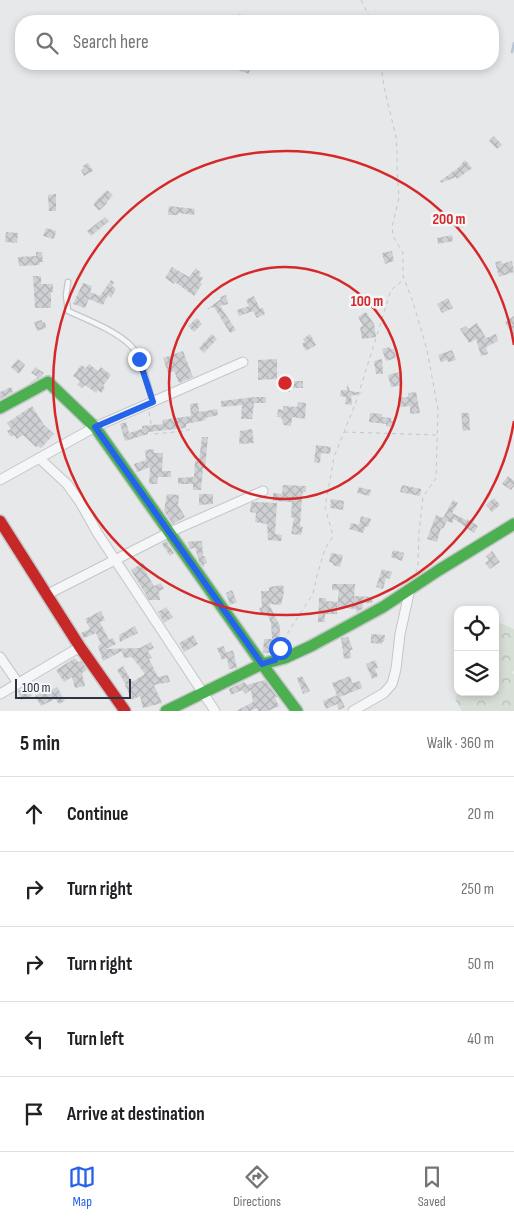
<!DOCTYPE html>
<html lang="en">
<head>
<meta charset="utf-8">
<style>
	body { margin:0; font-family:"Sofia Sans Condensed",sans-serif; background:#f6f6f6; color:#202124 }
	.controls { position:absolute; right:15px; bottom:15px; display:grid; overflow:hidden; border-radius:10px; box-shadow:0 2px 8px #0003 }
	.controls button { width:45px; height:45px; display:grid; place-items:center; padding:0; border:0; border-bottom:1px solid #e0e0e0; background:#fff; color:#202124; font:25px sans-serif }
	.scale { position:absolute; left:15px; bottom:12px; width:116px; box-sizing:border-box; padding-left:5px; border:2px solid #2b3445; border-top:0; font-size:14px; line-height:18px; white-space:nowrap; color:#2b3445; -webkit-text-stroke:4px #f4f6f9; paint-order:stroke }
	.stop { position:absolute; width:15px; height:15px; margin:-11px; border:4px solid #2563eb; border-radius:50%; background:#fff }
	.stop.end { background:#2563eb; border-color:#fff; box-shadow:0 1px 5px #0008 }
	.list { margin:0; padding:0; list-style:none }
	h2 { display:flex; justify-content:space-between; align-items:center; height:65px; margin:0; padding:0 20px; font-size:21px }
	h2 small { font-size:16px; font-weight:400; color:#757577 }
	.list li { display:grid; grid-template-columns:32px 1fr auto; gap:15px; align-items:center; box-sizing:border-box; height:75px; padding:0 20px; border-top:1px solid #e0e0e0 }
	.list b { display:block; font-size:19px; white-space:nowrap }
	.list em { font-size:16px; font-style:normal; color:#757577 }
	.icon { flex:none; width:28px; height:28px; fill:none; stroke:currentColor; stroke-width:2; stroke-linecap:round; stroke-linejoin:round }
	.map { position:relative; flex:none; width:514px; height:711px; overflow:hidden }
	.search { position:absolute; background:#fff; box-shadow:0 2px 8px #0003; left:15px; right:15px; top:15px; height:55px; display:flex; align-items:center; gap:12px; box-sizing:border-box; padding:0 18px; border-radius:20px; color:#757577; font-size:19px }
	.sheet { height:440px; background:#fff }
	nav { display:flex; justify-content:space-around; align-items:center; box-sizing:border-box; height:70px; border-top:1px solid #e0e0e0; background:#fff; font-size:14px; color:#757577 }
	nav a { display:grid; justify-items:center; gap:2px }
	nav .on { color:#2563eb }
	.map>svg:first-child { display:block }
	.forest { fill:url(#forest-crowns) }
	.lines { fill:none; stroke-linecap:round; stroke-linejoin:round }
	.stream { stroke:#b4c4d5; stroke-width:2.5 }
	.building { fill:url(#building-cross-hatch) }
	.lane-casing { stroke:#c4c6c8; stroke-width:7 }
	.street-casing { stroke:#c4c6c8; stroke-width:11 }
	.fast-casing { stroke:#c4c6c8; stroke-width:14 }
	.jam-casing { stroke:#c4c6c8; stroke-width:14 }
	.path { stroke:#c5c6ca; stroke-width:1; stroke-dasharray:4 4; stroke-linecap:butt }
	.lane { stroke:#f5f6f7; stroke-width:4.5 }
	.street { stroke:#f5f6f7; stroke-width:9 }
	.fast { stroke:#4caf50; stroke-width:11 }
	.jam { stroke:#c62828; stroke-width:11 }
	.route { stroke:#2563eb; stroke-width:6 }
	.ring { fill:none; stroke:#d62828; stroke-width:2.5 }
	.centre { fill:#d62828; stroke:#f4f6f9; stroke-width:2.5 }
	.ring-label { font-size:15px; text-anchor:middle; font-weight:bold; fill:#d62828; stroke:#f4f6f9; stroke-width:5; stroke-linejoin:round; paint-order:stroke }
</style>
</head>
<body>
<div class="map">
<svg width="514" height="711" viewBox="0 0 514 711">
	<defs>
		<pattern id="forest-crowns" width="20" height="18" patternUnits="userSpaceOnUse" patternTransform="scale(1.25)"><rect width="20" height="18" fill="#d6ded6"/><path d="M2 6a3 3 0 1 1 6 0M12 15a3 3 0 1 1 6 0" fill="none" stroke="#b8bfb9"/></pattern>
		<pattern id="building-cross-hatch" width="8" height="8" patternUnits="userSpaceOnUse" patternTransform="scale(1.25)"><rect width="8" height="8" fill="#ced0d3"/><path d="M0 0l8 8M0 8l8-8" fill="none" stroke="#b1b3b6"/></pattern>
	</defs>
	<rect width="100%" height="100%" fill="#e6e8ea"/>
	<polygon class="forest" points="495,621 514,629 514,670 512,673 514,674 514,711 462,711 455,699 458,692 495,692"/>
	<g class="lines">
		<polyline class="stream" points="512,52 514,43"/>
	</g>
	<g class="building">
		<polygon points="239,14 258,20 257,21 237,20"/>
		<polygon points="223,64 238,64 250,67 249,74"/>
		<polygon points="494,136 502,145 497,149 489,141"/>
		<polygon points="465,160 472,168 457,179 456,177 441,183 440,181 458,168"/>
		<polygon points="88,163 93,171 84,176 81,170 84,168 83,166"/>
		<polygon points="107,190 113,195 107,202 107,203 100,210 98,210 94,205 94,203"/>
		<polygon points="56,194 56,211 49,211 48,195"/>
		<polygon points="169,206 195,209 194,215 178,213 178,215 168,215"/>
		<polygon points="105,217 109,221 91,236 87,231"/>
		<polygon points="464,217 467,225 457,229 455,222"/>
		<polygon points="46,228 56,231 54,239 43,236"/>
		<polygon points="6,232 18,233 17,243 5,242"/>
		<polygon points="452,235 453,241 438,244 437,238"/>
		<polygon points="392,251 394,261 385,264 382,253"/>
		<polygon points="36,252 42,252 43,262 40,262 39,265 19,266 18,257 36,256"/>
		<polygon points="501,261 502,264 512,261 514,272 499,277 495,262"/>
		<polygon points="172,267 189,277 196,268 201,273 199,275 203,278 200,282 202,284 194,296 175,282 174,284 165,278"/>
		<polygon points="33,276 41,276 41,284 53,284 53,292 51,292 51,308 35,308"/>
		<polygon points="111,280 114,282 112,286 116,289 111,298 108,295 103,305 89,299 85,308 73,304 83,283 92,286 90,292 100,296"/>
		<polygon points="226,295 228,304 220,306 236,330 230,333 214,307 207,309 221,299 220,297"/>
		<polygon points="254,296 260,309 263,308 265,314 257,318 253,311 239,316 237,310 249,306 246,300"/>
		<polygon points="448,298 453,308 442,313 437,304"/>
		<polygon points="366,312 374,324 376,337 362,339 360,327 363,326 358,317"/>
		<polygon points="514,316 514,337 505,322"/>
		<polygon points="197,318 202,324 194,332 188,326"/>
		<polygon points="42,320 42,323 45,322 46,328 37,331 34,322"/>
		<polygon points="477,323 486,338 496,334 498,341 486,347 488,354 481,356 476,339 469,343 460,329 466,326 468,329"/>
		<polygon points="212,334 217,339 204,353 199,348"/>
		<polygon points="310,334 316,345 306,351 302,344 305,342 303,339"/>
		<polygon points="390,347 390,349 394,349 396,358 386,361 382,349"/>
		<polygon points="452,350 456,360 448,362 447,360 441,362 438,355"/>
		<polygon points="183,351 193,377 179,383 174,371 168,373 163,358"/>
		<polygon points="18,359 25,365 19,374 11,367"/>
		<polygon points="277,359 277,379 258,380 258,360"/>
		<polygon points="382,359 383,374 376,374 374,361"/>
		<polygon points="89,364 98,371 101,367 111,375 103,386 105,388 101,393 98,390 96,393 85,385 82,388 77,385 80,381 73,376 81,365 86,368"/>
		<polygon points="35,367 44,373 41,377 27,385 38,377 31,373"/>
		<polygon points="399,372 402,385 391,387 388,375"/>
		<polygon points="283,381 303,381 303,388 290,388 290,392 283,392"/>
		<polygon points="347,384 350,391 363,393 351,396 352,405 345,404 346,397 340,396 341,390 347,390"/>
		<polygon points="11,387 13,392 0,399 0,392"/>
		<polygon points="416,392 420,413 410,414 410,406 399,407 398,398 408,397 408,393"/>
		<polygon points="255,397 266,397 266,403 254,403 252,419 241,419 242,405 221,407 221,401"/>
		<polygon points="298,402 306,403 305,419 292,417 291,426 284,425 281,417 277,417 278,409 283,410 283,406 297,407"/>
		<polygon points="198,403 199,412 217,409 218,415 205,418 206,420 186,424 186,428 148,432 148,434 125,441 120,424 126,422 129,433 142,429 142,426 163,424 162,420 191,416 190,404"/>
		<polygon points="32,406 44,425 54,434 41,448 38,446 36,447 23,435 17,439 14,435 11,437 7,431 11,429 7,423"/>
		<polygon points="370,413 382,414 382,417 391,418 391,421 393,421 392,427 386,426 386,424 369,422"/>
		<polygon points="461,413 469,413 470,430 463,431"/>
		<polygon points="252,429 254,443 239,444 240,431"/>
		<polygon points="202,437 208,437 205,468 203,468 201,490 193,490 193,484 178,484 178,478 194,477 195,461 199,461"/>
		<polygon points="316,445 331,447 330,454 321,453 320,463 314,462"/>
		<polygon points="154,449 154,453 163,453 162,471 171,471 171,477 158,477 157,484 149,484 150,467 137,472 134,464 146,460 145,450"/>
		<polygon points="508,476 514,481 514,486 511,490 502,484"/>
		<polygon points="283,485 306,486 306,492 303,492 302,499 300,526 303,527 301,535 291,534 294,518 291,517 292,502 273,501 273,493 282,494"/>
		<polygon points="402,485 421,489 420,496 400,492"/>
		<polygon points="359,487 371,490 369,496 357,493"/>
		<polygon points="167,494 179,495 178,505 185,517 173,524 164,511"/>
		<polygon points="199,494 213,494 213,504 199,505"/>
		<polygon points="494,498 500,505 492,512 486,505"/>
		<polygon points="331,499 344,501 343,510 330,508"/>
		<polygon points="453,500 458,503 452,513 466,520 467,519 478,526 474,533 454,519 452,523 447,521 443,529 441,528 437,542 427,539 436,515 443,518"/>
		<polygon points="253,502 277,503 275,534 282,535 281,541 268,540 267,524 255,522 256,513 250,512 251,503"/>
		<polygon points="361,516 371,519 368,527 366,526 363,533 349,529 351,523 359,525"/>
		<polygon points="166,541 174,553 170,556 162,544"/>
		<polygon points="195,541 202,541 203,556 205,556 207,563 204,564 204,567 200,564 195,548 190,549 189,547 188,542"/>
		<polygon points="393,550 404,553 402,561 391,557"/>
		<polygon points="492,551 500,562 490,569 485,563 489,560 486,556"/>
		<polygon points="331,553 343,555 340,567 333,565 333,563 329,562"/>
		<polygon points="143,563 147,570 145,571 154,586 161,583 164,589 159,591 160,600 149,600 131,570"/>
		<polygon points="382,569 392,572 390,579 386,578 383,589 376,587"/>
		<polygon points="332,584 355,584 354,596 373,597 372,603 363,603 362,609 356,612 356,609 337,607 339,590 332,590"/>
		<polygon points="283,585 284,592 281,605 269,604 280,626 279,648 270,646 270,653 263,653 264,639 272,639 271,623 267,613 262,615 259,608 262,607 261,591 269,591 269,587"/>
		<polygon points="232,590 237,602 230,605 226,593"/>
		<polygon points="319,598 326,598 326,601 337,602 337,614 325,614 325,622 318,622"/>
		<polygon points="166,607 173,617 164,623 158,612"/>
		<polygon points="101,611 105,620 100,622 109,640 113,638 116,644 106,649 140,648 151,642 154,648 148,651 152,658 149,659 158,677 168,675 170,682 154,685 162,703 143,708 140,696 132,700 125,685 126,685 117,670 123,666 132,682 145,674 132,657 124,658 122,651 103,661 98,646 101,644 96,633 84,638 81,633 90,629 85,619"/>
		<polygon points="135,626 138,633 120,642 119,635"/>
		<polygon points="371,634 385,635 384,642 382,642 382,644 371,643"/>
		<polygon points="193,635 198,644 184,652 179,643"/>
		<polygon points="348,637 353,650 350,650 351,658 344,659 341,638"/>
		<polygon points="224,646 226,653 233,650 237,668 229,669 227,658 222,660 217,648"/>
		<polygon points="75,658 78,662 81,661 87,670 82,673 85,686 75,688 72,677 64,682 56,670"/>
		<polygon points="375,660 378,668 375,669 378,676 372,679 366,664"/>
		<polygon points="302,676 310,691 303,694 297,678"/>
		<polygon points="350,676 352,683 360,681 362,688 340,697 345,707 339,710 337,704 326,709 323,701 337,695 332,683"/>
		<polygon points="265,680 277,697 275,698 279,706 268,711 258,711 257,708 250,711 236,711 253,702 251,690 245,694 242,690 231,695 229,689 244,682 247,685"/>
		<polygon points="29,687 32,696 21,700 18,691"/>
		<polygon points="57,687 65,701 59,704 55,699 41,706 35,696 48,689 49,691"/>
	</g>
	<g class="lines">
		<g class="lane-casing">
			<path id="lane" d="M68,282L66,295L68,311C86,319 119,332 132,347C144,362 147,384 153,402"/>
		</g>
		<g class="street-casing">
			<g id="street">
				<polyline points="39,458 67,484 80,502 98,534 215,711"/>
				<polyline points="0,480 95,427 243,362"/>
				<polyline points="46,595 170,532 263,491"/>
				<polyline points="0,657 18,683"/>
				<polyline points="0,694 80,647"/>
				<polyline points="353,711 384,693 392,684 396,669 400,634 410,589"/>
			</g>
		</g>
		<g class="fast-casing">
			<g id="fast">
				<polyline points="0,408 48,382 95,427 262,664 297,711"/>
				<polyline points="166,711 262,664 285,658 311,646 383,607 439,570 514,524"/>
			</g>
		</g>
		<g class="jam-casing">
			<polyline id="jam" points="0,521 80,647 125,711"/>
		</g>
		<g class="path">
			<polyline points="361,0 369,16 370,21"/>
			<polyline points="381,64 384,87 396,137 397,150 397,169 399,198 392,227 393,236 403,253 403,276 413,302 427,350 438,409 436,478 423,497 419,532 418,566 416,572"/>
			<polyline points="149,412 153,434 185,431 193,428"/>
			<polyline points="344,432 437,435"/>
			<polyline points="280,648 290,629 313,594 317,575 325,549 333,536 325,507 334,457 356,402 391,290 403,280"/>
		</g>
		<use href="#lane" class="lane"/>
		<use href="#street" class="street"/>
		<use href="#fast" class="fast"/>
		<use href="#jam" class="jam"/>
	</g>
	<g class="lines">
		<polyline class="route" points="139,359 153,402 95,427 262,664 275,660 280,648"/>
	</g>
	<g class="ring">
		<circle cx="285" cy="383" r="116"/>
		<path d="M514 421A232 232 0 1 1 514 345"/>
	</g>
	<circle cx="285" cy="383" r="8" class="centre"/>
	<g class="ring-label">
		<text x="449" y="224">200 m</text>
		<text x="367" y="306">100 m</text>
	</g>
</svg>
<div class="controls">
<button><svg class="icon" aria-label="locate" viewBox="0 0 24 24"><circle cx="12" cy="12" r="6"/><path d="M12 2v4M12 18v4M2 12h4M18 12h4"/></svg></button>
<button><svg class="icon" aria-label="layers" viewBox="0 0 24 24"><path d="M12 4l9 5-9 5-9-5zM3 14l9 5 9-5"/></svg></button>
</div>
<div class="scale">100 m</div>
<div class="stop" style="left:280px;top:648px"></div>
<div class="stop end" style="left:139px;top:359px"></div>
<div class="search"><svg class="icon" aria-label="search" viewBox="0 0 24 24"><circle cx="10" cy="10" r="6"/><path d="M15 15l6 6"/></svg>Search here</div>
</div>
<section class="sheet">
<h2>5 min<small>Walk · 360 m</small></h2>
<ul class="list">
<li><svg class="icon" aria-label="ahead" viewBox="0 0 24 24"><path d="M12 20V5M6 11l6-6 6 6"/></svg><div><b>Continue</b></div><em>20 m</em></li>
<li><svg class="icon" aria-label="right" viewBox="0 0 24 24"><path d="M7 20v-9h11M14 6l5 5-5 5"/></svg><div><b>Turn right</b></div><em>250 m</em></li>
<li><svg class="icon" aria-label="right" viewBox="0 0 24 24"><path d="M7 20v-9h11M14 6l5 5-5 5"/></svg><div><b>Turn right</b></div><em>50 m</em></li>
<li><svg class="icon" aria-label="left" viewBox="0 0 24 24"><path d="M17 20v-9H6M10 6l-5 5 5 5"/></svg><div><b>Turn left</b></div><em>40 m</em></li>
<li><svg class="icon" aria-label="arrive" viewBox="0 0 24 24"><path d="M6 21V4h12l-3 4 3 4H6"/></svg><div><b>Arrive at destination</b></div></li>
</ul>
</section>
<nav>
<a class="on"><svg class="icon" aria-label="map" viewBox="0 0 24 24"><path d="M3 6l6-2 6 2 6-2v14l-6 2-6-2-6 2zM9 4v14M15 6v14"/></svg>Map</a>
<a><svg class="icon" aria-label="directions" viewBox="0 0 24 24"><path d="M12 3l9 9-9 9-9-9zM9 14v-3h6M13 9l2 2-2 2"/></svg>Directions</a>
<a><svg class="icon" aria-label="saved" viewBox="0 0 24 24"><path d="M7 4h10v16l-5-4-5 4z"/></svg>Saved</a>
</nav>
</body>
</html>
